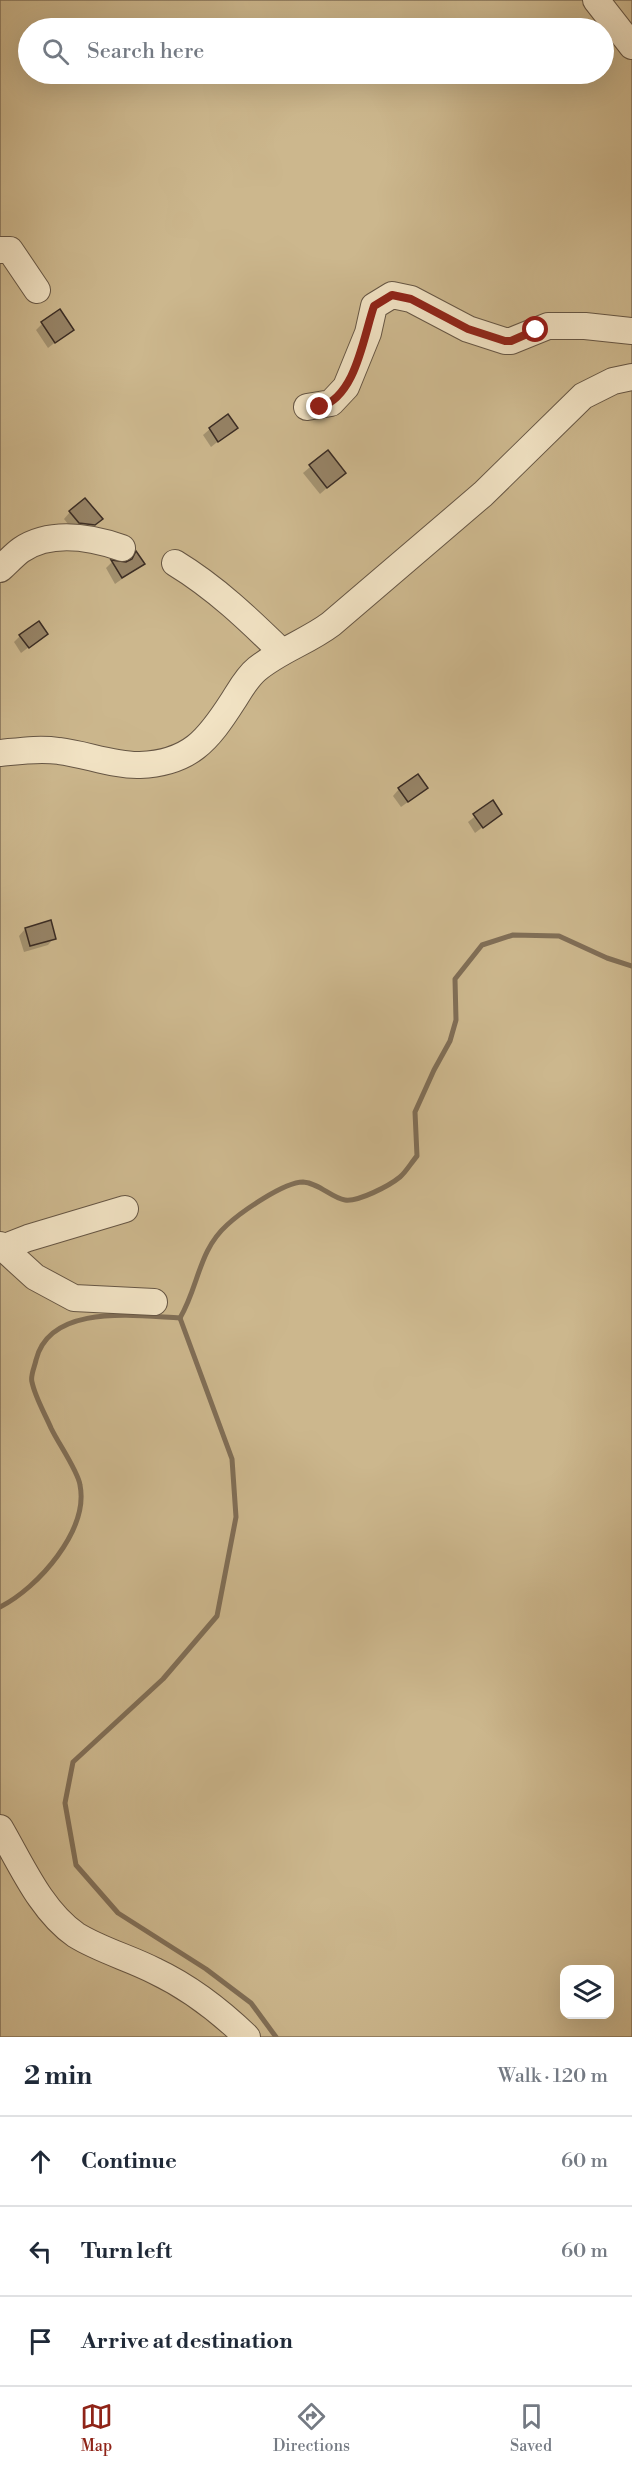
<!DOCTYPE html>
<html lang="en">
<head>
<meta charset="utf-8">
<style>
	body { margin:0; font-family:"Libre Bodoni",serif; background:#f6f6f7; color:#1f2937 }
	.controls { position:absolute; right:18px; bottom:18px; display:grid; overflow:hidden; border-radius:12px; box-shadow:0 6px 24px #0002 }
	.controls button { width:54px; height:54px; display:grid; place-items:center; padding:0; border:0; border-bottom:2px solid #e0e1e3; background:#fff; color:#1f2937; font:30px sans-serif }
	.stop { position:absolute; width:18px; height:18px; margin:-14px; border:4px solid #8f2418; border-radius:50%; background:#fff }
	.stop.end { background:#8f2418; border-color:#fff; box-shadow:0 2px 6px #0008 }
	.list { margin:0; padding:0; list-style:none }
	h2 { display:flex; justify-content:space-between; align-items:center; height:78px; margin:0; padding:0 24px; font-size:26px }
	h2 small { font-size:20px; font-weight:400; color:#747a83 }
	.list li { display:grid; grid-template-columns:39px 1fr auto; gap:18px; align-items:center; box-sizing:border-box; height:90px; padding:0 24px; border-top:2px solid #e0e1e3 }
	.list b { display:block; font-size:22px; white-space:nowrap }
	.list em { font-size:20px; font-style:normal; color:#747a83 }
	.icon { flex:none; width:33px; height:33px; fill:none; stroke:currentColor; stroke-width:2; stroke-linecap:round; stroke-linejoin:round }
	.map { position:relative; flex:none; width:632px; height:2037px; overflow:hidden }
	.search { position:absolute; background:#fff; box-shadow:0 6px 24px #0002; left:18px; right:18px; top:18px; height:66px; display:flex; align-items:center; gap:15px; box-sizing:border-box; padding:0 21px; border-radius:33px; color:#747a83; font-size:22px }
	.sheet { height:348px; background:#fff }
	nav { display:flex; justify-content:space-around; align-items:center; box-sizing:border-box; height:84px; border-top:2px solid #e0e1e3; background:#fff; font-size:16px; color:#747a83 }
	nav a { display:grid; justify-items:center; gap:3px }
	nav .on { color:#8f2418 }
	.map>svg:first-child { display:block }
	.green { fill:#ccb78d; stroke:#837258; stroke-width:1.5; fill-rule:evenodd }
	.shadow { fill:#0003 }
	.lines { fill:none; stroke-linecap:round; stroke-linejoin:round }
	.stream { stroke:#806e56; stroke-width:5 }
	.building { fill:#968366; stroke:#3a2c24; stroke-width:1.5 }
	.minor-casing { stroke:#665644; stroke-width:28 }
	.minor { stroke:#f1e2c3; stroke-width:26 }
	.route { stroke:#8f2418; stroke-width:8 }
</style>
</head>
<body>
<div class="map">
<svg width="632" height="2037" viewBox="0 0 632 2037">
	<rect width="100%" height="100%" fill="#ead3a3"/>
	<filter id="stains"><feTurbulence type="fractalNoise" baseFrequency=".00333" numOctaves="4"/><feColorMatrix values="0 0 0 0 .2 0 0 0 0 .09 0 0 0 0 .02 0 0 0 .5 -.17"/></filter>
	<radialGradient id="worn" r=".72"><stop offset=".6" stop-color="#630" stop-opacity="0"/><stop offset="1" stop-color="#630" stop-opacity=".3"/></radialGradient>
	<path class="green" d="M0,0H632V2037H0ZM28,28H604V74H28ZM564,1970H610V2014H564Z"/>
	<g class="shadow">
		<polygon points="42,324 72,329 48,348 36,330"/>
		<polygon points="236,427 211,447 203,435 210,429"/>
		<polygon points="328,452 344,473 320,494 303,473"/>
		<polygon points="70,512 94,525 87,531 72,529 64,519"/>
		<polygon points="136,553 143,564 115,584 106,568 112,562 126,564"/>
		<polygon points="46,634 21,653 14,642 20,636"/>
		<polygon points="399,789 419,794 401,807 393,796"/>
		<polygon points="492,803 500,814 475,833 468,822"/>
		<polygon points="25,929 54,938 48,945 24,952 19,936"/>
	</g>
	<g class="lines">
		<g class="stream">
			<polyline points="180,1318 232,1459 236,1517 217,1616 163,1679 73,1762 65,1803 76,1865 118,1913 206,1969 251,2003 276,2037"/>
			<path d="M180,1318C199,1286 198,1251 227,1225C241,1212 284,1182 303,1182C319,1183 332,1198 345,1200C358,1202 389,1186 400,1177C406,1172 411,1163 417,1156L415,1112L434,1070L450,1041L456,1020L455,979L482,945L513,935L559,936L607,958L632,966"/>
			<path d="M0,1607C38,1588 89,1530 80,1485C78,1471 58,1443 51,1428C45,1414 35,1397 32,1382C30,1376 35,1366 36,1360C50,1303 136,1316 180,1318"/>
		</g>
	</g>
	<g class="building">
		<polygon points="60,309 74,330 55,343 41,322"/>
		<polygon points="228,414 238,428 218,442 209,428"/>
		<polygon points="328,450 346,473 327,488 309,465"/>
		<polygon points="85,498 103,519 95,525 79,523 69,511"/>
		<polygon points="136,551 145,564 122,578 111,560 126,562 132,559"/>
		<polygon points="39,621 48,634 29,648 19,635"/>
		<polygon points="418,774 428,788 408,802 398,788"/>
		<polygon points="493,800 502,814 483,828 473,814"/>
		<polygon points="51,920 56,939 30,946 25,928"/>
	</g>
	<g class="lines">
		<g class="minor-casing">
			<g id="minor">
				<polyline points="596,0 632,46"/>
				<polyline points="0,250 10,250 37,290"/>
				<polyline points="307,407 331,403 346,387 368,333 374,306 392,295 411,299 468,329 505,341 511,341 548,326 585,326 632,331"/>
				<path d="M175,563C216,588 248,619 282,652"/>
				<path d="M0,569C7,563 14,555 21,550C51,530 90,537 122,548"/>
				<path d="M0,753C20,751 39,748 59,751C85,754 115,766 140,765C190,763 208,740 233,701C240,690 247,677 257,669C280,650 307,642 331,624L483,494L583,396L613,381L632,377"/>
				<polyline points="0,1245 35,1277 74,1298 154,1302"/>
				<polyline points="0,1249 28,1238 125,1209"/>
				<path d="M0,1828C21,1864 41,1911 76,1935C100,1950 130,1958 155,1971C191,1988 219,2010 247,2037"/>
			</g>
		</g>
		<use href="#minor" class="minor"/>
	</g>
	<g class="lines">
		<path class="route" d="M320,407C356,396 363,338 374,306L392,295L411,299L468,329L505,341H511L536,330"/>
	</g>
	<rect width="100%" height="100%" filter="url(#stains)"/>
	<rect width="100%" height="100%" fill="url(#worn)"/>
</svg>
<div class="controls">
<button><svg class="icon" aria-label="layers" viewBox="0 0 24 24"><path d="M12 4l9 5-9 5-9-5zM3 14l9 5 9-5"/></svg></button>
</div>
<div class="stop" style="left:536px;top:330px"></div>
<div class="stop end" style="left:320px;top:407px"></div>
<div class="search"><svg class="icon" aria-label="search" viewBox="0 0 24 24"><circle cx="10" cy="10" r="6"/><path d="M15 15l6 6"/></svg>Search here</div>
</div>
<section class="sheet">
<h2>2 min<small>Walk · 120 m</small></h2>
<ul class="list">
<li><svg class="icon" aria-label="ahead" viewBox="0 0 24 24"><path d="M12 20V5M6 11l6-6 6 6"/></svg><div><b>Continue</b></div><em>60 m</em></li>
<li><svg class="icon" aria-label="left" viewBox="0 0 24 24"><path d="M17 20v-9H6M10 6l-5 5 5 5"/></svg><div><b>Turn left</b></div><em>60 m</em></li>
<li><svg class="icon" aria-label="arrive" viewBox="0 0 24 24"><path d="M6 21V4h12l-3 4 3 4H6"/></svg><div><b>Arrive at destination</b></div></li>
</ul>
</section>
<nav>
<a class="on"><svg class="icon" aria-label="map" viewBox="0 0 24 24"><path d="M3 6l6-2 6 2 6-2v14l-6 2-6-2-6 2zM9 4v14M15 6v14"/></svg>Map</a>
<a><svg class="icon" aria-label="directions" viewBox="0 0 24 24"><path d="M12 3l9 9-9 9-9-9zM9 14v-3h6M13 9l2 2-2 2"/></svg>Directions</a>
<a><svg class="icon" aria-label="saved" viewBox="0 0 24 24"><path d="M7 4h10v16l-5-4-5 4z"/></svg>Saved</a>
</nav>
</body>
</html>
